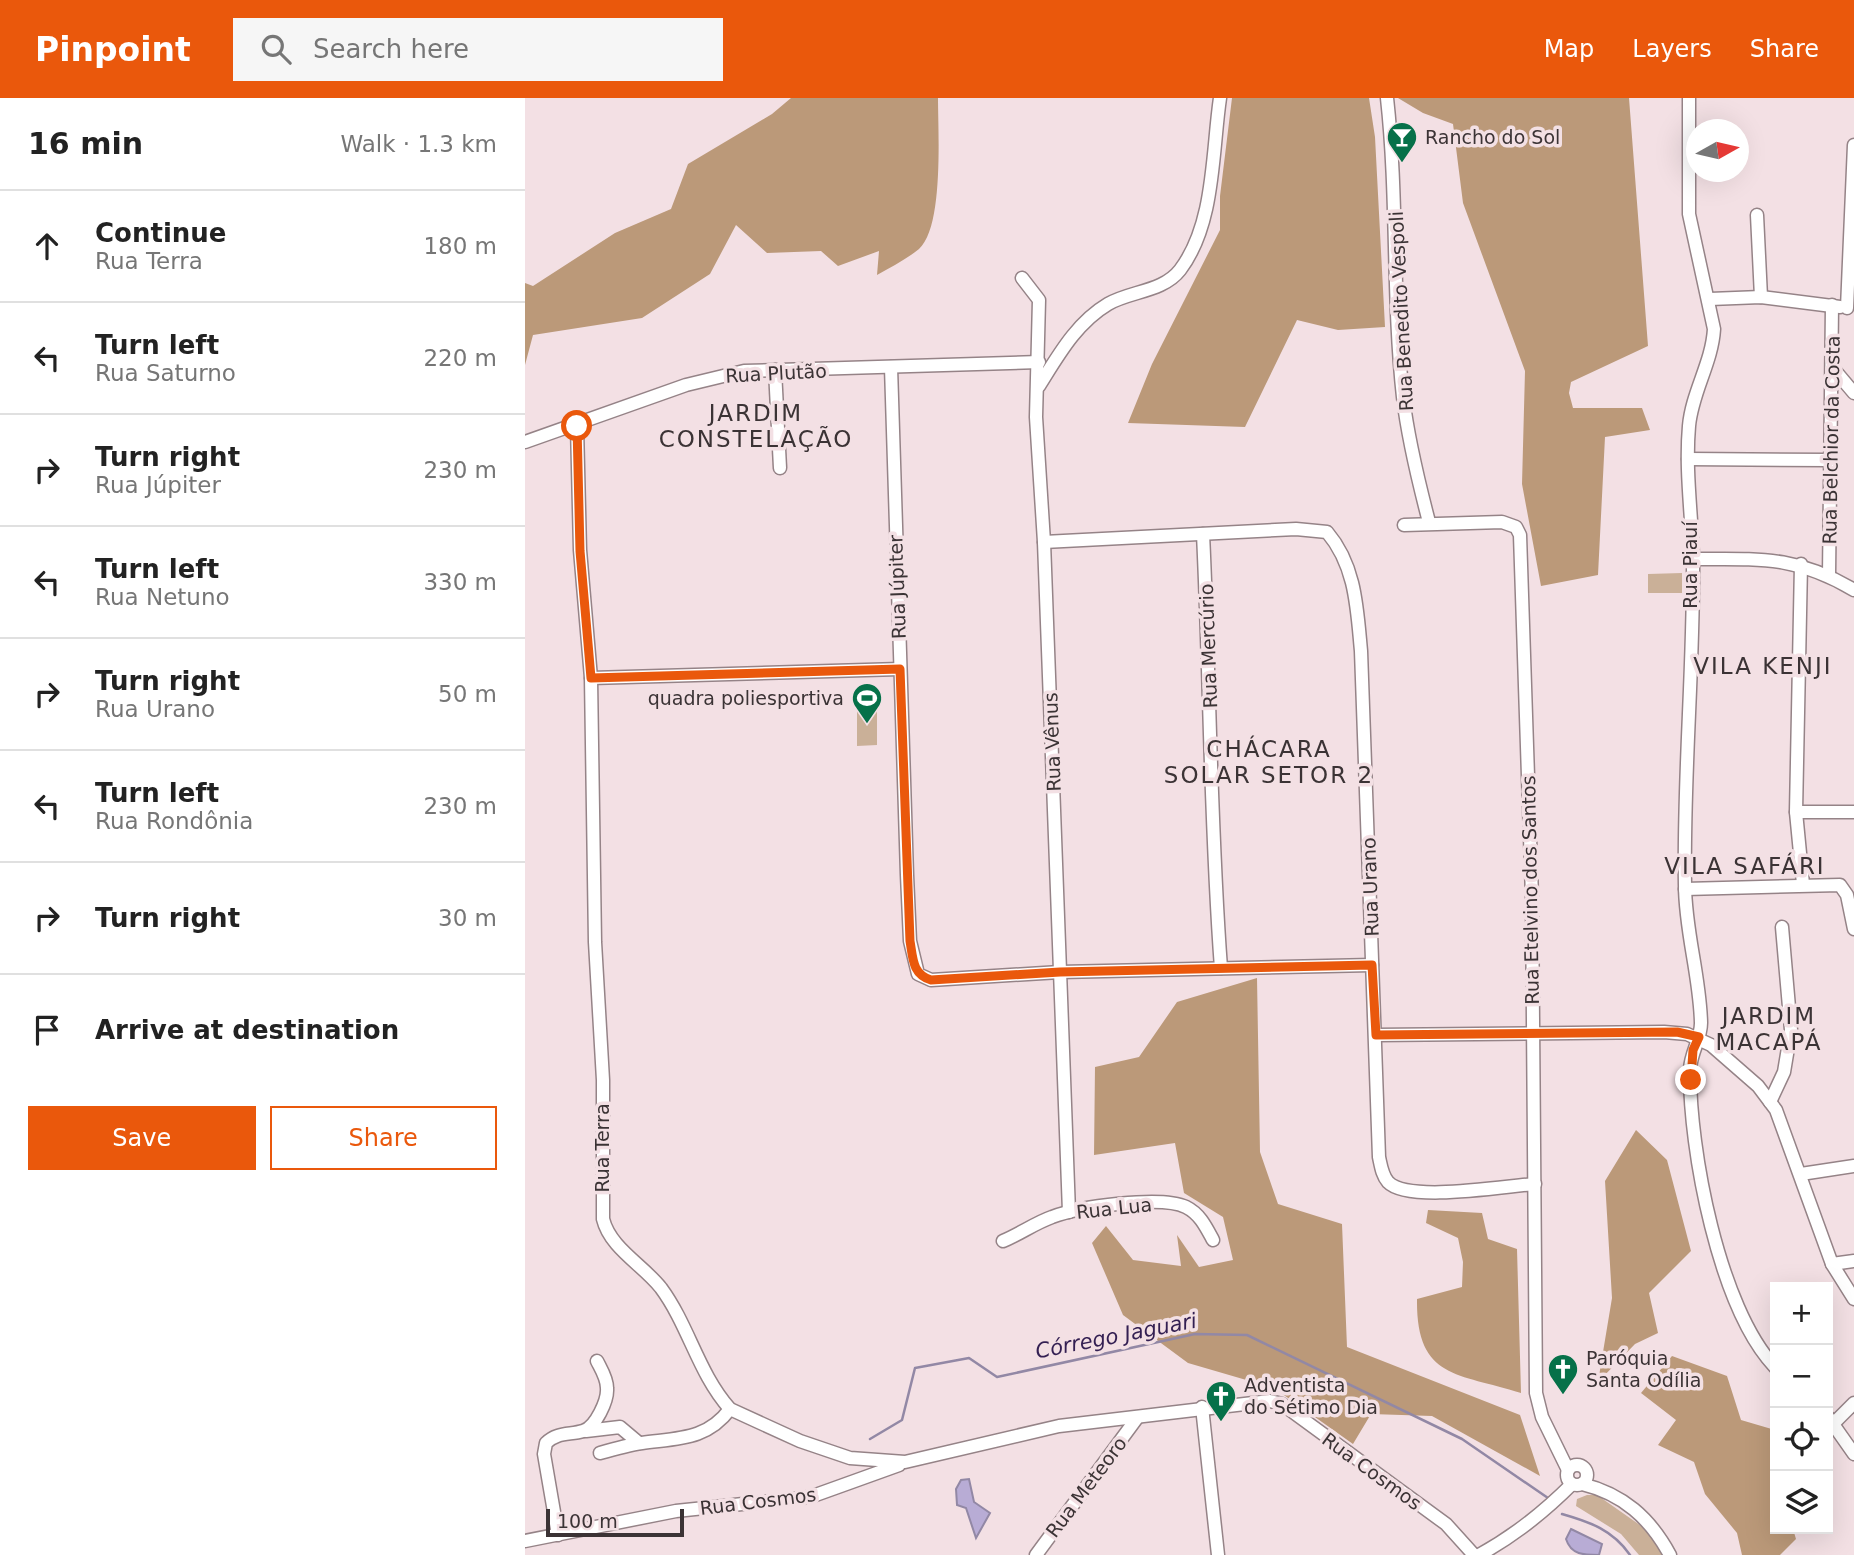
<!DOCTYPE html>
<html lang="en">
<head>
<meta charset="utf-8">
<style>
	body { margin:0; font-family:"DejaVu Sans",sans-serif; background:#f6f6f6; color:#222 }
	.controls { position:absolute; right:21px; bottom:21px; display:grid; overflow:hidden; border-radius:0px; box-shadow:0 7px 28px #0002 }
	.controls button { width:63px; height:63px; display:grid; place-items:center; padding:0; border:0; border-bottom:2px solid #e0e0e0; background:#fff; color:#222; font:35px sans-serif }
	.compass { position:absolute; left:1161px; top:21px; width:63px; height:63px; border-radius:50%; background:#fff; box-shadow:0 7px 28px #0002; rotate:82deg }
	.scale { position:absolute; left:21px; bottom:18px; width:138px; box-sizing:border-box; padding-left:7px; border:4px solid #3b3335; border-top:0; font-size:19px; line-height:24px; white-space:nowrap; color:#3b3335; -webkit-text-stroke:5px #f3e0e4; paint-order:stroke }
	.stop { position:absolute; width:21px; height:21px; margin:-16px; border:5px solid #ea580c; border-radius:50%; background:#fff }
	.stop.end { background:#ea580c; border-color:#fff; box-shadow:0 2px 7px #0008 }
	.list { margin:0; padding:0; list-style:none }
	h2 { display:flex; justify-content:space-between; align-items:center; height:91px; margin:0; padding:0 28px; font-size:30px }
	h2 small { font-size:23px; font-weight:400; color:#767676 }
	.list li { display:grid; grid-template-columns:46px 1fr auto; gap:21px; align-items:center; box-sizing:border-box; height:112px; padding:0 28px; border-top:2px solid #e0e0e0 }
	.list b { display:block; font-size:26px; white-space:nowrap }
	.list p { margin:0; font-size:23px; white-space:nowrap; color:#767676 }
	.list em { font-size:23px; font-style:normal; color:#767676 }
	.actions { display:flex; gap:14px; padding:21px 28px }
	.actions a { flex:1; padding:16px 0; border:2px solid #ea580c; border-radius:0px; text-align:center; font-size:24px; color:#ea580c }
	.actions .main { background:#ea580c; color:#fff }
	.icon { flex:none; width:38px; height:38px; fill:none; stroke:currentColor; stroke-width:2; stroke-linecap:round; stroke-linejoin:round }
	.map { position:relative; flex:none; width:1329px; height:1457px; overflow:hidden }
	header { display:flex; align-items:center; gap:42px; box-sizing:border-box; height:98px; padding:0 35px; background:#ea580c; color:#fff }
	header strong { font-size:33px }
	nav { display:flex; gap:38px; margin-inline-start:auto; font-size:24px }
	.search { width:490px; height:63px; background:#f6f6f6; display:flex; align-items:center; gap:18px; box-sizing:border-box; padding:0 24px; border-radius:0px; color:#767676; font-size:26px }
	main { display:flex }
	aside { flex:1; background:#fff }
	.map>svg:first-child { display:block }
	.green { fill:#cab098 }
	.forest { fill:#bb9979 }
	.water { fill:#b8acd5; stroke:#9288a5; stroke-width:2 }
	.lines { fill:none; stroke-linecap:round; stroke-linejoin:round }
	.stream { stroke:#9288a5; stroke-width:2.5 }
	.minor-casing { stroke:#958387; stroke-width:15 }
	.minor { stroke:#fff; stroke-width:12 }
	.route { stroke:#ea580c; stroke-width:9 }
	.labels { text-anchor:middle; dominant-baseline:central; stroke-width:7; stroke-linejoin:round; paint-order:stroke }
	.poi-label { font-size:19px; fill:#3b3335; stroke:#f3e0e4; text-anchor:start }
	.street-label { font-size:19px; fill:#3b3335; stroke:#f3e0e4 }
	.water-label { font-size:21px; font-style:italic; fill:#331f52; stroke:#f3e0e4 }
	.quarter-label { font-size:23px; letter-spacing:2px; fill:#3b3335; stroke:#f3e0e4 }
</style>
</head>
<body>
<header>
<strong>Pinpoint</strong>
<div class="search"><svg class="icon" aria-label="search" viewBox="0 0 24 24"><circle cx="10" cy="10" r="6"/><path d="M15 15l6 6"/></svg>Search here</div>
<nav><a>Map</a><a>Layers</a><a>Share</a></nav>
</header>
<main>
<aside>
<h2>16 min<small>Walk · 1.3 km</small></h2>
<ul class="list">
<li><svg class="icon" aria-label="ahead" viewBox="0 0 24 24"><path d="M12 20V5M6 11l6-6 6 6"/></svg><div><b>Continue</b><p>Rua Terra</p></div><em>180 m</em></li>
<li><svg class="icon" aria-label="left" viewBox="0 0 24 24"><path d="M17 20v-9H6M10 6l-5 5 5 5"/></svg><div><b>Turn left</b><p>Rua Saturno</p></div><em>220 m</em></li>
<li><svg class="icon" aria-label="right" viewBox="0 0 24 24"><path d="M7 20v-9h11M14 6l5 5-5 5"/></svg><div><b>Turn right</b><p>Rua Júpiter</p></div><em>230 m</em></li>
<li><svg class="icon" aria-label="left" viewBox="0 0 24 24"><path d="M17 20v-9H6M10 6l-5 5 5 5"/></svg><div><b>Turn left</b><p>Rua Netuno</p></div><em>330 m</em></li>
<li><svg class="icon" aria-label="right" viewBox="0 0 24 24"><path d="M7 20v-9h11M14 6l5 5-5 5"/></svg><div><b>Turn right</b><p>Rua Urano</p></div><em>50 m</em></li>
<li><svg class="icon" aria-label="left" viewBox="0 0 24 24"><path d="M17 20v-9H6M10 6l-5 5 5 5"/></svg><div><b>Turn left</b><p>Rua Rondônia</p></div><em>230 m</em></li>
<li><svg class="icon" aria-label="right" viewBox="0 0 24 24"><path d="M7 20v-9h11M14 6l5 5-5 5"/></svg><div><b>Turn right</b></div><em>30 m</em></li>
<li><svg class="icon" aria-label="arrive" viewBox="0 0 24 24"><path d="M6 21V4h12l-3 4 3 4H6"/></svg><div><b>Arrive at destination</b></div></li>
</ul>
<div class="actions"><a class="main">Save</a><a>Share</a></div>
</aside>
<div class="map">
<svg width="1329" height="1457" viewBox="0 0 1329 1457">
	<rect width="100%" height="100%" fill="#f3e0e4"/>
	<g class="green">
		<polygon points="1157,475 1157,495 1123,495 1123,476"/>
		<polygon points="352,605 352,647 332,648 332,607"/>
		<polygon points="1062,1397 1072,1397 1122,1432 1139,1457 1114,1457 1096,1436 1051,1408 1052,1401"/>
	</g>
	<g class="forest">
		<path d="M266,0H413C413,33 419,129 394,151C382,161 366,169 352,177L354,153L313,168L296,153L242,155L211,127L185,176L117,220L8,237L0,267V185L8,188L90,135L146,111L163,66L247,16Z"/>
		<polygon points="707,0 844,0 850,39 860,229 813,232 772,222 720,329 603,325 627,266 695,132 695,98"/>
		<polygon points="873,0 1104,0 1123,248 1046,284 1044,295 1048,310 1117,310 1125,332 1080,339 1073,477 1016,488 997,386 1000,273 938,105 928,26 898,15"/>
		<polygon points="732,880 735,1054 753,1106 817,1126 822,1249 995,1317 1015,1378 907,1318 846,1316 828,1346 749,1290 663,1265 598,1217 567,1145 581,1128 608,1162 656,1168 652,1137 674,1169 708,1162 698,1119 659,1095 650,1045 569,1057 570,969 614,959 652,904"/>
		<polygon points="1111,1032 1142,1062 1166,1153 1124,1195 1133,1235 1110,1246 1073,1284 1087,1200 1080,1083"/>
		<path d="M903,1112L957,1115L963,1141L992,1151L996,1295C932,1275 891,1281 892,1201L937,1189L938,1164L933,1140L901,1125Z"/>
		<polygon points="1147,1258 1202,1278 1216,1322 1250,1332 1250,1431 1268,1431 1271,1441 1255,1457 1217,1457 1212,1435 1180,1396 1169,1364 1133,1347 1151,1322 1116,1295"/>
	</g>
	<g class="water">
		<polygon points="444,1381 449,1404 465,1415 451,1440 441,1410 432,1407 431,1391 436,1382"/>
		<path d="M1046,1431L1077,1446L1074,1457C1059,1457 1046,1457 1041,1441Z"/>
	</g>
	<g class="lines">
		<g class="stream">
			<polyline points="345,1341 377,1322 390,1270 444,1260 472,1279 670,1236 722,1237 937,1341 1023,1400"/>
			<path d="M1037,1416C1065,1424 1088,1432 1105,1457"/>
		</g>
		<g class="minor-casing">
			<g id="minor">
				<path d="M862,0C873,99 867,200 878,299C883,341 893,382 904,424"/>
				<path d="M1164,0V116L1189,231C1187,265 1167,294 1164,328C1160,373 1167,417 1168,462C1169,570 1158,678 1160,787C1160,833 1175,878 1176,925C1176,941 1166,954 1165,971C1164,1051 1194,1210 1250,1269"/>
				<polyline points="1232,117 1236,199"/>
				<polyline points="497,180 514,202 511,319 519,444 544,1114"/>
				<polyline points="1185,201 1236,199 1315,209"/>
				<polyline points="1322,210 1329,47"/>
				<polyline points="366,269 382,777 385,843 393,876 406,882 535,874 847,867"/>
				<polyline points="1307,269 1329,295"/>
				<polyline points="250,272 255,370"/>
				<path d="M514,288C533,258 551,225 583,206C605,193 638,194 655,172C690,126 687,54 695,0"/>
				<path d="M52,328L55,452L66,580L70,844L78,982V1121C85,1150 118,1167 136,1190C164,1228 173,1275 205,1311L275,1343L325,1360L380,1364L534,1328L745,1303L757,1306L921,1426L949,1457"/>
				<polyline points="0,344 161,287 219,273 514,264"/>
				<polyline points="1163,361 1304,362"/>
				<polyline points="879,427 977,424 991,429 995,437 1007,799 1011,1295 1017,1319 1043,1372"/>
				<path d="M678,436C685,581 685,726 696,870"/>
				<path d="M519,444L771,431L802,434C831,468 832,511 836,553L854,1059C856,1068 857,1077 863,1084C883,1105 980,1088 1010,1086"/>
				<path d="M1168,461C1233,461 1270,457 1329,492"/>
				<polyline points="1276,466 1271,714 1278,786"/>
				<polyline points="1304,478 1307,207"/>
				<polyline points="66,580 375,571"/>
				<polyline points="1271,714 1329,714"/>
				<polyline points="1160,791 1315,787 1322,797 1329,831"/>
				<polyline points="851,937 1139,934 1162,936 1186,947 1233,988 1251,1012 1307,1166 1329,1201"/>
				<polyline points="1245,1004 1259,974 1266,932 1257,829"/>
				<polyline points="1276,1076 1329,1068"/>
				<path d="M478,1143C495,1136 510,1125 527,1119C553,1109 636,1097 661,1109C675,1116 681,1129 688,1142"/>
				<polyline points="1307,1166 1329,1163"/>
				<polyline points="677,1309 693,1457"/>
				<polyline points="1303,1319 1329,1356"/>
				<polyline points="1309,1325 1329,1305"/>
				<polyline points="61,1333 95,1329 114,1345"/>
				<path d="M75,1355C89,1351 103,1347 117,1345C153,1340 182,1342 205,1311"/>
				<circle cx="1052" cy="1377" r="10"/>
				<path d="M1057,1386C1098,1396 1125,1420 1145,1457"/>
				<path d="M33,1437L19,1356L21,1345C32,1334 45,1337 58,1333C71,1329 83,1302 82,1290C82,1280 76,1271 72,1263"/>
				<polyline points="0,1443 151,1413 285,1399 374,1367"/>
				<polyline points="511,1457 612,1320"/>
				<path d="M954,1457C989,1438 1019,1414 1047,1386"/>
			</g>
		</g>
		<use href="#minor" class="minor"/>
	</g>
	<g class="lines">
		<path class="route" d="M52,328L55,453L66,580L375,571L385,843C388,860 387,876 406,882L535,874L847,867L851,937L1152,934L1174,939L1168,952L1166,982"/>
	</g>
	<defs>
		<g id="bar-pin" transform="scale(1.575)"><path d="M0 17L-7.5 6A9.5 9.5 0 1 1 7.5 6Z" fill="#067149" stroke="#f3e0e4"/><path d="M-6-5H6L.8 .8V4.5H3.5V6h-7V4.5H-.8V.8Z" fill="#fff"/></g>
		<g id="stadium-pin" transform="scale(1.575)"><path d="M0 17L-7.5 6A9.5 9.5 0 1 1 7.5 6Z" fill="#067149" stroke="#f3e0e4"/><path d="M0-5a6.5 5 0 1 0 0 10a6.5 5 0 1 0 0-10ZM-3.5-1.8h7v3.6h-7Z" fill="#fff"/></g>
		<g id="church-pin" transform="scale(1.575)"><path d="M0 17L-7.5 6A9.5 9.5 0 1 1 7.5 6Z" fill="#067149" stroke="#f3e0e4"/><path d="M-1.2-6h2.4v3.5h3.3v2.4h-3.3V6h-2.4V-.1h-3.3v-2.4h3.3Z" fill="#fff"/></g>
	</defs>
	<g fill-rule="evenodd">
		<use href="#bar-pin" x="877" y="39"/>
		<use href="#stadium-pin" x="342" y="600"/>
		<use href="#church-pin" x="1038" y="1271"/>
		<use href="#church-pin" x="696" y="1298"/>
	</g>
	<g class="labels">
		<g class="poi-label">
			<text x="900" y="39">Rancho do Sol</text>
			<text x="319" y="600" text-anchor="end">quadra poliesportiva</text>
			<text x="1061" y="1260">Paróquia<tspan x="1061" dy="22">Santa Odília</tspan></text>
			<text x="719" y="1287">Adventista<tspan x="719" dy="22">do Sétimo Dia</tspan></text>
		</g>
		<g class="street-label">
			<text transform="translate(876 213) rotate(-93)">Rua Benedito Vespoli</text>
			<text transform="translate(251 275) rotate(-3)">Rua Plutão</text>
			<text transform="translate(1306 342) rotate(-89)">Rua Belchior da Costa</text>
			<text transform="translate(1165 467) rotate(-90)">Rua Piauí</text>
			<text transform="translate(372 489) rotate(-92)">Rua Júpiter</text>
			<text transform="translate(683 548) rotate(-92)">Rua Mercúrio</text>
			<text transform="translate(527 644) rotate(-92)">Rua Vênus</text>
			<text transform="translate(845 789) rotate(-92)">Rua Urano</text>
			<text transform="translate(1005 792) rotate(-91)">Rua Etelvino dos Santos</text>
			<text transform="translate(77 1050) rotate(-90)">Rua Terra</text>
			<text transform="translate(589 1110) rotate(-6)">Rua Lua</text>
			<text transform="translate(847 1373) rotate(36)">Rua Cosmos</text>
			<text transform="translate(561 1389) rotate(-53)">Rua Meteoro</text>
			<text transform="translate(233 1403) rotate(-7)">Rua Cosmos</text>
		</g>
		<g class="water-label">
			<text transform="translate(591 1238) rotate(-11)">Córrego Jaguari</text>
		</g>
		<g class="quarter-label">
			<text x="231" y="315">JARDIM<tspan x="231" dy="26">CONSTELAÇÃO</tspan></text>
			<text x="1238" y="568">VILA KENJI</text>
			<text x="744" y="651">CHÁCARA<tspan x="744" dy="26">SOLAR SETOR 2</tspan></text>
			<text x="1220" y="768">VILA SAFÁRI</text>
			<text x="1244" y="918">JARDIM<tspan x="1244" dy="26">MACAPÁ</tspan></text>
		</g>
	</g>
</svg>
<div class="controls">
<button>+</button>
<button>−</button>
<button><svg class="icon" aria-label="locate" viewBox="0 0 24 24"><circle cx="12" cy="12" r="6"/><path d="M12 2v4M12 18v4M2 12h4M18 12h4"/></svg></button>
<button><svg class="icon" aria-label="layers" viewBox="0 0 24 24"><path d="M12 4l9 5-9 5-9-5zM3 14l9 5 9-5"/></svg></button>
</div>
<svg class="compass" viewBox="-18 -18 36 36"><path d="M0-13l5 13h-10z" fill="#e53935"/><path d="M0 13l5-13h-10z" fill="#767676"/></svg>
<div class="scale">100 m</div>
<div class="stop" style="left:52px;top:328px"></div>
<div class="stop end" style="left:1166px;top:982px"></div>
</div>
</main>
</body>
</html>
